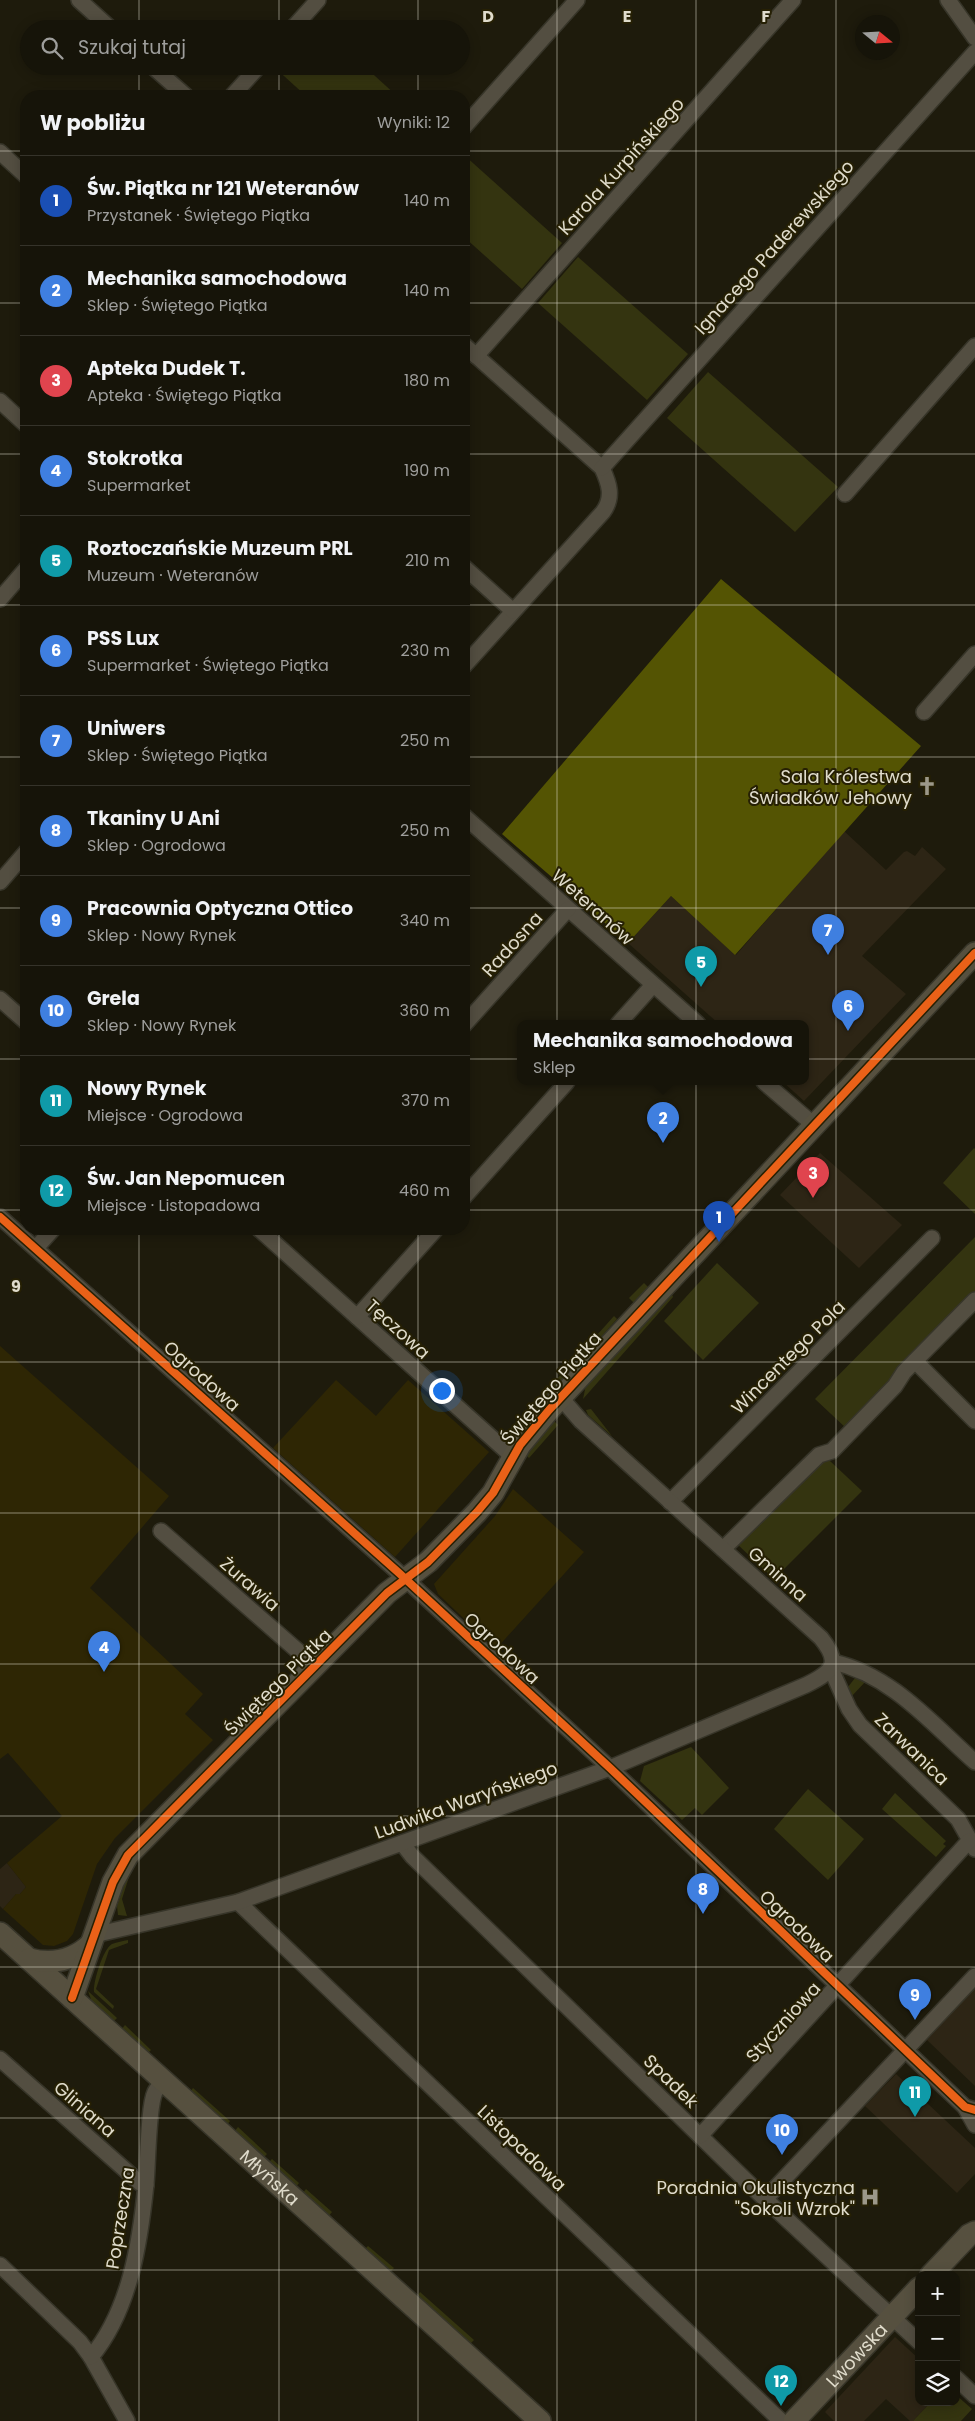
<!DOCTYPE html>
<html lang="pl">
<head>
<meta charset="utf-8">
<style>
	body { margin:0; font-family:Poppins,sans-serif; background:#1f1d12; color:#f1f3f6 }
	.controls { position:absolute; right:15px; bottom:15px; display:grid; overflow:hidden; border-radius:10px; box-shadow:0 2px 12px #0003 }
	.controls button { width:45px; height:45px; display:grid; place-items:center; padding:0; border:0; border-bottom:1px solid #35332a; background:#161409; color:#f1f3f6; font:25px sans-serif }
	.compass { position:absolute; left:855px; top:15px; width:45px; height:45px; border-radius:50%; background:#161409; box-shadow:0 2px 12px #0003; rotate:108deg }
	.you { position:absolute; left:441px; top:1390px; width:18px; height:18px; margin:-12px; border:4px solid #fff; border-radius:50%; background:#1a73e8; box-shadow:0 0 0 8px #1a73e833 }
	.badge { display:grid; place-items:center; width:32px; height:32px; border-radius:50%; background:#0b8043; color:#fff; font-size:16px; font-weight:700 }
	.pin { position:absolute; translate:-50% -41px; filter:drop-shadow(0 1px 2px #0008) }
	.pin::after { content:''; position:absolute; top:26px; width:18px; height:15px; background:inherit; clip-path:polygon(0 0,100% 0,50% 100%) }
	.popup { position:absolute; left:517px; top:1020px; width:292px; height:65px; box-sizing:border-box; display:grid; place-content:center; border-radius:10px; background:#161409; filter:drop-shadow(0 1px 4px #0005); font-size:16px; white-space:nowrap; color:#9e9e9c }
	.popup b { font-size:19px; color:#f1f3f6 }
	.popup::after { content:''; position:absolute; left:50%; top:100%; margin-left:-10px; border:10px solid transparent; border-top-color:#161409 }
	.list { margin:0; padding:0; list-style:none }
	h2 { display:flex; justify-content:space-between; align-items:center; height:65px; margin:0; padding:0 20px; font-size:21px }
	h2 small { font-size:16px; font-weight:400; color:#9e9e9c }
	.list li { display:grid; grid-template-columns:32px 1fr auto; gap:15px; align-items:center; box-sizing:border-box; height:90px; padding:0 20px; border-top:1px solid #35332a }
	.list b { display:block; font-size:19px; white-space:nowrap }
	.list p { margin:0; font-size:16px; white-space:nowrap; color:#9e9e9c }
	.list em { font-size:16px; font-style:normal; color:#9e9e9c }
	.icon { flex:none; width:28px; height:28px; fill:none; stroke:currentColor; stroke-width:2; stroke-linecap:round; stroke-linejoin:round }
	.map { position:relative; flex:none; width:975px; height:2421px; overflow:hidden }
	.search { position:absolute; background:#161409; box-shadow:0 2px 12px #0003; left:20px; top:20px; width:450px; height:55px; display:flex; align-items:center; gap:12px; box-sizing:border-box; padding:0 18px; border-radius:28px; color:#9e9e9c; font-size:19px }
	.panel { position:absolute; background:#161409; box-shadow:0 2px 12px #0003; left:20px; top:90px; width:450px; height:1145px; border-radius:20px }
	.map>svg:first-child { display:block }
	.commercial { fill:#2d2515 }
	.built { fill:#2e2604 }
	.green { fill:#343410 }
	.forest { fill:#545403 }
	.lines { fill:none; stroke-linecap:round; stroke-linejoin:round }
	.street-casing { stroke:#373529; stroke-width:18 }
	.secondary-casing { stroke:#373529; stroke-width:24 }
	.street { stroke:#534e41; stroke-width:15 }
	.secondary { stroke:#56503f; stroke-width:21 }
	.cycleway-casing { stroke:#262004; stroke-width:11 }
	.cycleway { stroke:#ea6118; stroke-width:8 }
	.grid { fill:none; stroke:#e0dccc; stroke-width:1; stroke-opacity:0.55 }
	.labels { text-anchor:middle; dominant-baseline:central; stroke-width:4; stroke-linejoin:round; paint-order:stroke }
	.street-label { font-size:18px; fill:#e0dccc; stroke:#262004 }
	.poi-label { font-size:18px; fill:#e0dccc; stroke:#262004; text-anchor:end }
	.grid-label { font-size:16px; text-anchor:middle; font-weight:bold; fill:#e0dccc; stroke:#262004; stroke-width:4; stroke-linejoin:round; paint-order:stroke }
</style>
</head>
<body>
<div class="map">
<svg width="975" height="2421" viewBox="0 0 975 2421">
	<rect width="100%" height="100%" fill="#1e1b0c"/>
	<g class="commercial">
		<polygon points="844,831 886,870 904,852 907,851 915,856 922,847 946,869 862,956 906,994 804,1101 783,1082 806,1082 806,1024 719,1024 628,943 671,896 736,955"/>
		<polygon points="820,1153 902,1225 859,1268 780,1195"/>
		<polygon points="7,1863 26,1887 20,1894 16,1894 3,1909 0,1906 0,1869"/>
		<polygon points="975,1988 975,2086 927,2040"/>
		<polygon points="896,2074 975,2148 975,2174 957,2193 865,2106"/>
		<polygon points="895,2337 919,2359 919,2402 931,2402 913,2421 910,2421 886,2399 864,2421 834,2421 825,2412"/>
	</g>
	<g class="built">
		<polygon points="0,1346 169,1496 90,1588 203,1694 185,1714 213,1740 115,1838 97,1864 73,1934 67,1941 54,1946 43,1945 3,1909 16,1894 20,1894 26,1887 7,1863 62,1816 8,1753 0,1759"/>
		<polygon points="336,1380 376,1416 408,1380 489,1452 395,1557 273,1448"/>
		<polygon points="513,1489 584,1552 496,1649 438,1594 434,1584 495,1516"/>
	</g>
	<g class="green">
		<polygon points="273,66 364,66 397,96 306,96"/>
		<polygon points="464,155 562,243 522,289 464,237"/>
		<polygon points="578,257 688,354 647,400 538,303"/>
		<polygon points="708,372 838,487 795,532 667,418"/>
		<polygon points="974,1148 975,1149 975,1214 943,1183"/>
		<polygon points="975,1237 975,1291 899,1369 893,1382 846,1428 815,1399"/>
		<polygon points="717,1263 759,1303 703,1360 664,1321"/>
		<polygon points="644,1283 648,1287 634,1303 629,1298"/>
		<polygon points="671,1292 673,1297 583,1399 586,1385"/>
		<polygon points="614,1316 617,1319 584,1356 581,1353"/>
		<polygon points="565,1370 568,1373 545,1399 541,1396"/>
		<polygon points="591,1409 612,1436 588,1415 586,1410"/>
		<polygon points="525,1413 527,1416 513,1433 507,1432"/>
		<polygon points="554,1421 558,1425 529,1458 526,1455"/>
		<polygon points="823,1459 830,1461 862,1491 774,1579 736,1543"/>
		<polygon points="855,1678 866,1681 851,1697 848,1687"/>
		<polygon points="691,1747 729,1788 702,1815 695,1808 682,1820 640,1781 644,1766"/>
		<polygon points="808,1789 864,1839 828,1880 774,1829"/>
		<polygon points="895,1793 946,1841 943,1844 946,1846 936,1857 882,1809"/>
		<polygon points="127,1876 129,1877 122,1899 127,1916 118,1915 117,1906"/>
		<path d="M128,1940V1943L109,1950L96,1989L114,2006L113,2009L94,1992C93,1982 103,1949 112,1944C117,1942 123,1941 128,1940Z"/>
		<polygon points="88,1991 117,2018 113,2022 92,2002"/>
		<polygon points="125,2025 151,2050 147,2054 121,2030"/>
		<polygon points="193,2088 230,2121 227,2125 190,2092"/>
		<polygon points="238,2127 267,2154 263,2158 234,2132"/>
		<polygon points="272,2159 299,2183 296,2187 268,2163"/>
		<polygon points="306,2189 332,2212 328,2217 302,2194"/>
		<polygon points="368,2246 394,2268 390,2272 364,2250"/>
		<polygon points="420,2292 474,2340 471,2343 460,2337 417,2297"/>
		<polygon points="956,2395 972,2409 961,2421 913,2421 931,2402 956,2402"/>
	</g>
	<polygon class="forest" points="721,579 921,746 735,955 671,896 628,943 502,834"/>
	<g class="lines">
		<g class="street-casing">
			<g id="street">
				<polyline points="79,0 111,29"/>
				<polyline points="948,0 975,38"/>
				<polyline points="292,29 318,0"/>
				<polyline points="152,66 186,96"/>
				<polyline points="232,96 259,66"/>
				<polyline points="464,127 577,0"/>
				<polyline points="0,152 26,176"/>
				<path d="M464,345L602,468C609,483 614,497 603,512L464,666"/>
				<polyline points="476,356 793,0"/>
				<polyline points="0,401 26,425"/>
				<polyline points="602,468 975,52"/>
				<polyline points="845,494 975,346"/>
				<polyline points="464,567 513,611"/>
				<polyline points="0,599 26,569"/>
				<polyline points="924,712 975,654"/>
				<polyline points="464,816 698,1024"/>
				<polyline points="0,882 26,852"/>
				<polyline points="0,999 26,1022"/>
				<polyline points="618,1024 653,985"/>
				<polyline points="464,1025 568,909"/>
				<polyline points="764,1082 814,1125"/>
				<polyline points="464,1197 567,1082"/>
				<polyline points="0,1217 399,1573 610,1768 965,2107 975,2110"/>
				<polyline points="259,1229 512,1456"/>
				<polyline points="36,1248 53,1229"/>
				<polyline points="357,1317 436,1229"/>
				<polyline points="915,1361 975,1421"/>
				<polyline points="670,1502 932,1238"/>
				<polyline points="161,1531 315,1666"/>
				<polyline points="723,1549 819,1455 832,1451 895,1386 904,1372 975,1300"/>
				<path d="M833,1662C892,1675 932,1724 975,1762"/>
				<polyline points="831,1669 849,1709 860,1725 958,1819 975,1849"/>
				<polyline points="402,1843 412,1856 765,2199 919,2342"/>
				<polyline points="238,1902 781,2421"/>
				<path d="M94,1935L238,1902L610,1768L806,1685C832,1672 842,1664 821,1638L581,1421L561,1398"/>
				<polyline points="0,2059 140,2183 146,2185"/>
				<polyline points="965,2107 975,2125"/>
				<polyline points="700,2136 969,1841"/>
				<polyline points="765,2199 975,1976"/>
				<polyline points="0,2265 80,2342 91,2357 127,2421"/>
				<path d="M91,2357C130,2310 140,2243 146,2184C148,2164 148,2107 155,2092C157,2088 161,2084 164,2080"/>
				<polyline points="956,2378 975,2396"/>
			</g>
		</g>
		<g class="secondary-casing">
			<g id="secondary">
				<path id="s1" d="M0,1933L540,2421"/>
				<path d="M29,1959C52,1965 74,1960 91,1944"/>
				<polyline points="72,1998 113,1882 128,1855 387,1593 428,1562 477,1512 493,1493 520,1445 549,1410 975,953"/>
				<polyline points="931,2275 969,2235 975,2232"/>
				<path id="s2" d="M794,2421L919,2288"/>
			</g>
		</g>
		<use href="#street" class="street"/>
		<use href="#secondary" class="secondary"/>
		<g class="cycleway-casing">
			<g id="cycleway">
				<polyline points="0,1217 399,1573 610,1768 965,2107 975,2110"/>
				<polyline points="72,1998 113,1882 128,1855 387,1593 428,1562 477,1512 493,1493 520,1445 549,1410 975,953"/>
			</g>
		</g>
		<use href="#cycleway" class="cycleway"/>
	</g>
	<path class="grid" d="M139,0V29M279,0V29M418,0V29M557,0V2421M696,0V2421M836,0V2421M139,66V96M279,66V96M418,66V96M0,151H26M464,151H975M0,303H26M464,303H975M0,454H26M464,454H975M0,605H26M464,605H975M0,757H26M464,757H975M0,908H26M464,908H975M0,1059H26M464,1059H975M0,1210H26M464,1210H975M139,1229V2421M279,1229V2421M418,1229V2421M0,1362H975M0,1513H975M0,1664H975M0,1816H975M0,1967H975M0,2118H975M0,2270H975"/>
	<defs>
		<g id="church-bare" transform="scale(1.5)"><path d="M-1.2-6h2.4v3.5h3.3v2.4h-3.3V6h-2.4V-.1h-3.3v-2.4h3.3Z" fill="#9c9889" stroke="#262004" stroke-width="2.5" paint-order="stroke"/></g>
		<g id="hospital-bare" transform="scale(1.5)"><path d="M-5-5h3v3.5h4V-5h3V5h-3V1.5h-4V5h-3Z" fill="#9c9889" stroke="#262004" stroke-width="2.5" paint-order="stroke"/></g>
	</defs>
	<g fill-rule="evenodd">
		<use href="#church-bare" x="927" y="786"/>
		<use href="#hospital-bare" x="870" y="2197"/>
	</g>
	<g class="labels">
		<g class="street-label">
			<text transform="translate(621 166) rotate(-48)">Karola Kurpińskiego</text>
			<text transform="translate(774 247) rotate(-48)">Ignacego Paderewskiego</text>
			<text transform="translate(593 907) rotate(42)">Weteranów</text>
			<text transform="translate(512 944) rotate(-48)">Radosna</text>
			<text transform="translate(398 1329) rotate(42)">Tęczowa</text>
			<text transform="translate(788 1357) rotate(-45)">Wincentego Pola</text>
			<text transform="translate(202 1376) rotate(42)">Ogrodowa</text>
			<text transform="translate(551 1388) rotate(-49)">Świętego Piątka</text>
			<text transform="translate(778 1574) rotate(42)">Gminna</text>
			<text transform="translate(250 1584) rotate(41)">Żurawia</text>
			<text transform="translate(502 1648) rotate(43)">Ogrodowa</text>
			<text transform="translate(278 1682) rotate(-45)">Świętego Piątka</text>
			<text transform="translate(912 1749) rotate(44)">Zarwanica</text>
			<text transform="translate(466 1800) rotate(-20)">Ludwika Waryńskiego</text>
			<text transform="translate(797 1926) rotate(44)">Ogrodowa</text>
			<text transform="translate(783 2022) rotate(-48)">Styczniowa</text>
			<text transform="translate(671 2081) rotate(44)">Spadek</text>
			<text transform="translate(85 2109) rotate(41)">Gliniana</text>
			<text transform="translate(522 2148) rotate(44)">Listopadowa</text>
			<text stroke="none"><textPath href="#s1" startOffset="364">Młyńska</textPath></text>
			<text transform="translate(120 2218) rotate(-81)">Poprzeczna</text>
			<text stroke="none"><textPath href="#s2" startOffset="91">Lwowska</textPath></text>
		</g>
		<g class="poi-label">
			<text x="912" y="776">Sala Królestwa<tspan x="912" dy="21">Świadków Jehowy</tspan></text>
			<text x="855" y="2187">Poradnia Okulistyczna<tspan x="855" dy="21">"Sokoli Wzrok"</tspan></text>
		</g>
	</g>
	<g class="grid-label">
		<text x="488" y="22">D</text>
		<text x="627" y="22">E</text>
		<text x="766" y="22">F</text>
		<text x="16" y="1292">9</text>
	</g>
</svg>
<div class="controls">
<button>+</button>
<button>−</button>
<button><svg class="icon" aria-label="layers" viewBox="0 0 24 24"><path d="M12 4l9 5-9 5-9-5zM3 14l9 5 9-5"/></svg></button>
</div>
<svg class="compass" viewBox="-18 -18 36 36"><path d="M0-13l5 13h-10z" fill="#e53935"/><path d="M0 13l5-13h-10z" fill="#9e9e9c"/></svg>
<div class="you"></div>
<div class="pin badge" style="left:719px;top:1242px;background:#1a4fb4">1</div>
<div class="pin badge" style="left:663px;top:1143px;background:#3f7fe0">2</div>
<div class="popup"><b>Mechanika samochodowa</b>Sklep</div>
<div class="pin badge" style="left:813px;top:1198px;background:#e0444e">3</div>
<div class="pin badge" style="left:104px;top:1672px;background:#3f7fe0">4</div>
<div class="pin badge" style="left:701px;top:987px;background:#0f9aa8">5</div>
<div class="pin badge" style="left:848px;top:1031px;background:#3f7fe0">6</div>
<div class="pin badge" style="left:828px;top:955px;background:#3f7fe0">7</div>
<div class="pin badge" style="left:703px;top:1914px;background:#3f7fe0">8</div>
<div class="pin badge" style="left:915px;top:2020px;background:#3f7fe0">9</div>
<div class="pin badge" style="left:782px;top:2155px;background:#3f7fe0">10</div>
<div class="pin badge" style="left:915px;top:2117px;background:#0f9aa8">11</div>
<div class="pin badge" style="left:781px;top:2406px;background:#0f9aa8">12</div>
<div class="search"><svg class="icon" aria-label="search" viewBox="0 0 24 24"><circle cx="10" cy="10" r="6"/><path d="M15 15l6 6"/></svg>Szukaj tutaj</div>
<section class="panel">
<h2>W pobliżu<small>Wyniki: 12</small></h2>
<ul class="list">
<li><span class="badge" style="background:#1a4fb4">1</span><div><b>Św. Piątka nr 121 Weteranów</b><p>Przystanek · Świętego Piątka</p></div><em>140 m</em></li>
<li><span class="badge" style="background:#3f7fe0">2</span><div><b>Mechanika samochodowa</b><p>Sklep · Świętego Piątka</p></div><em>140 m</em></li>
<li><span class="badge" style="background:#e0444e">3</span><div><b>Apteka Dudek T.</b><p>Apteka · Świętego Piątka</p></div><em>180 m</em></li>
<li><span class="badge" style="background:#3f7fe0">4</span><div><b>Stokrotka</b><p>Supermarket</p></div><em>190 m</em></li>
<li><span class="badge" style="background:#0f9aa8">5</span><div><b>Roztoczańskie Muzeum PRL</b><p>Muzeum · Weteranów</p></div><em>210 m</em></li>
<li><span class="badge" style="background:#3f7fe0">6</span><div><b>PSS Lux</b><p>Supermarket · Świętego Piątka</p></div><em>230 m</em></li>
<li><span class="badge" style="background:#3f7fe0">7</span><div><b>Uniwers</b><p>Sklep · Świętego Piątka</p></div><em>250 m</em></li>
<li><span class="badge" style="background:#3f7fe0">8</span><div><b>Tkaniny U Ani</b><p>Sklep · Ogrodowa</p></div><em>250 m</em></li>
<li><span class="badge" style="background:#3f7fe0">9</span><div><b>Pracownia Optyczna Ottico</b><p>Sklep · Nowy Rynek</p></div><em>340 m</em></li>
<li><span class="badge" style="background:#3f7fe0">10</span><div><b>Grela</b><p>Sklep · Nowy Rynek</p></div><em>360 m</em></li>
<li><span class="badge" style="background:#0f9aa8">11</span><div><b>Nowy Rynek</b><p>Miejsce · Ogrodowa</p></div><em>370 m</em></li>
<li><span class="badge" style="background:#0f9aa8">12</span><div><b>Św. Jan Nepomucen</b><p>Miejsce · Listopadowa</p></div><em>460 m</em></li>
</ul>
</section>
</div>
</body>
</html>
